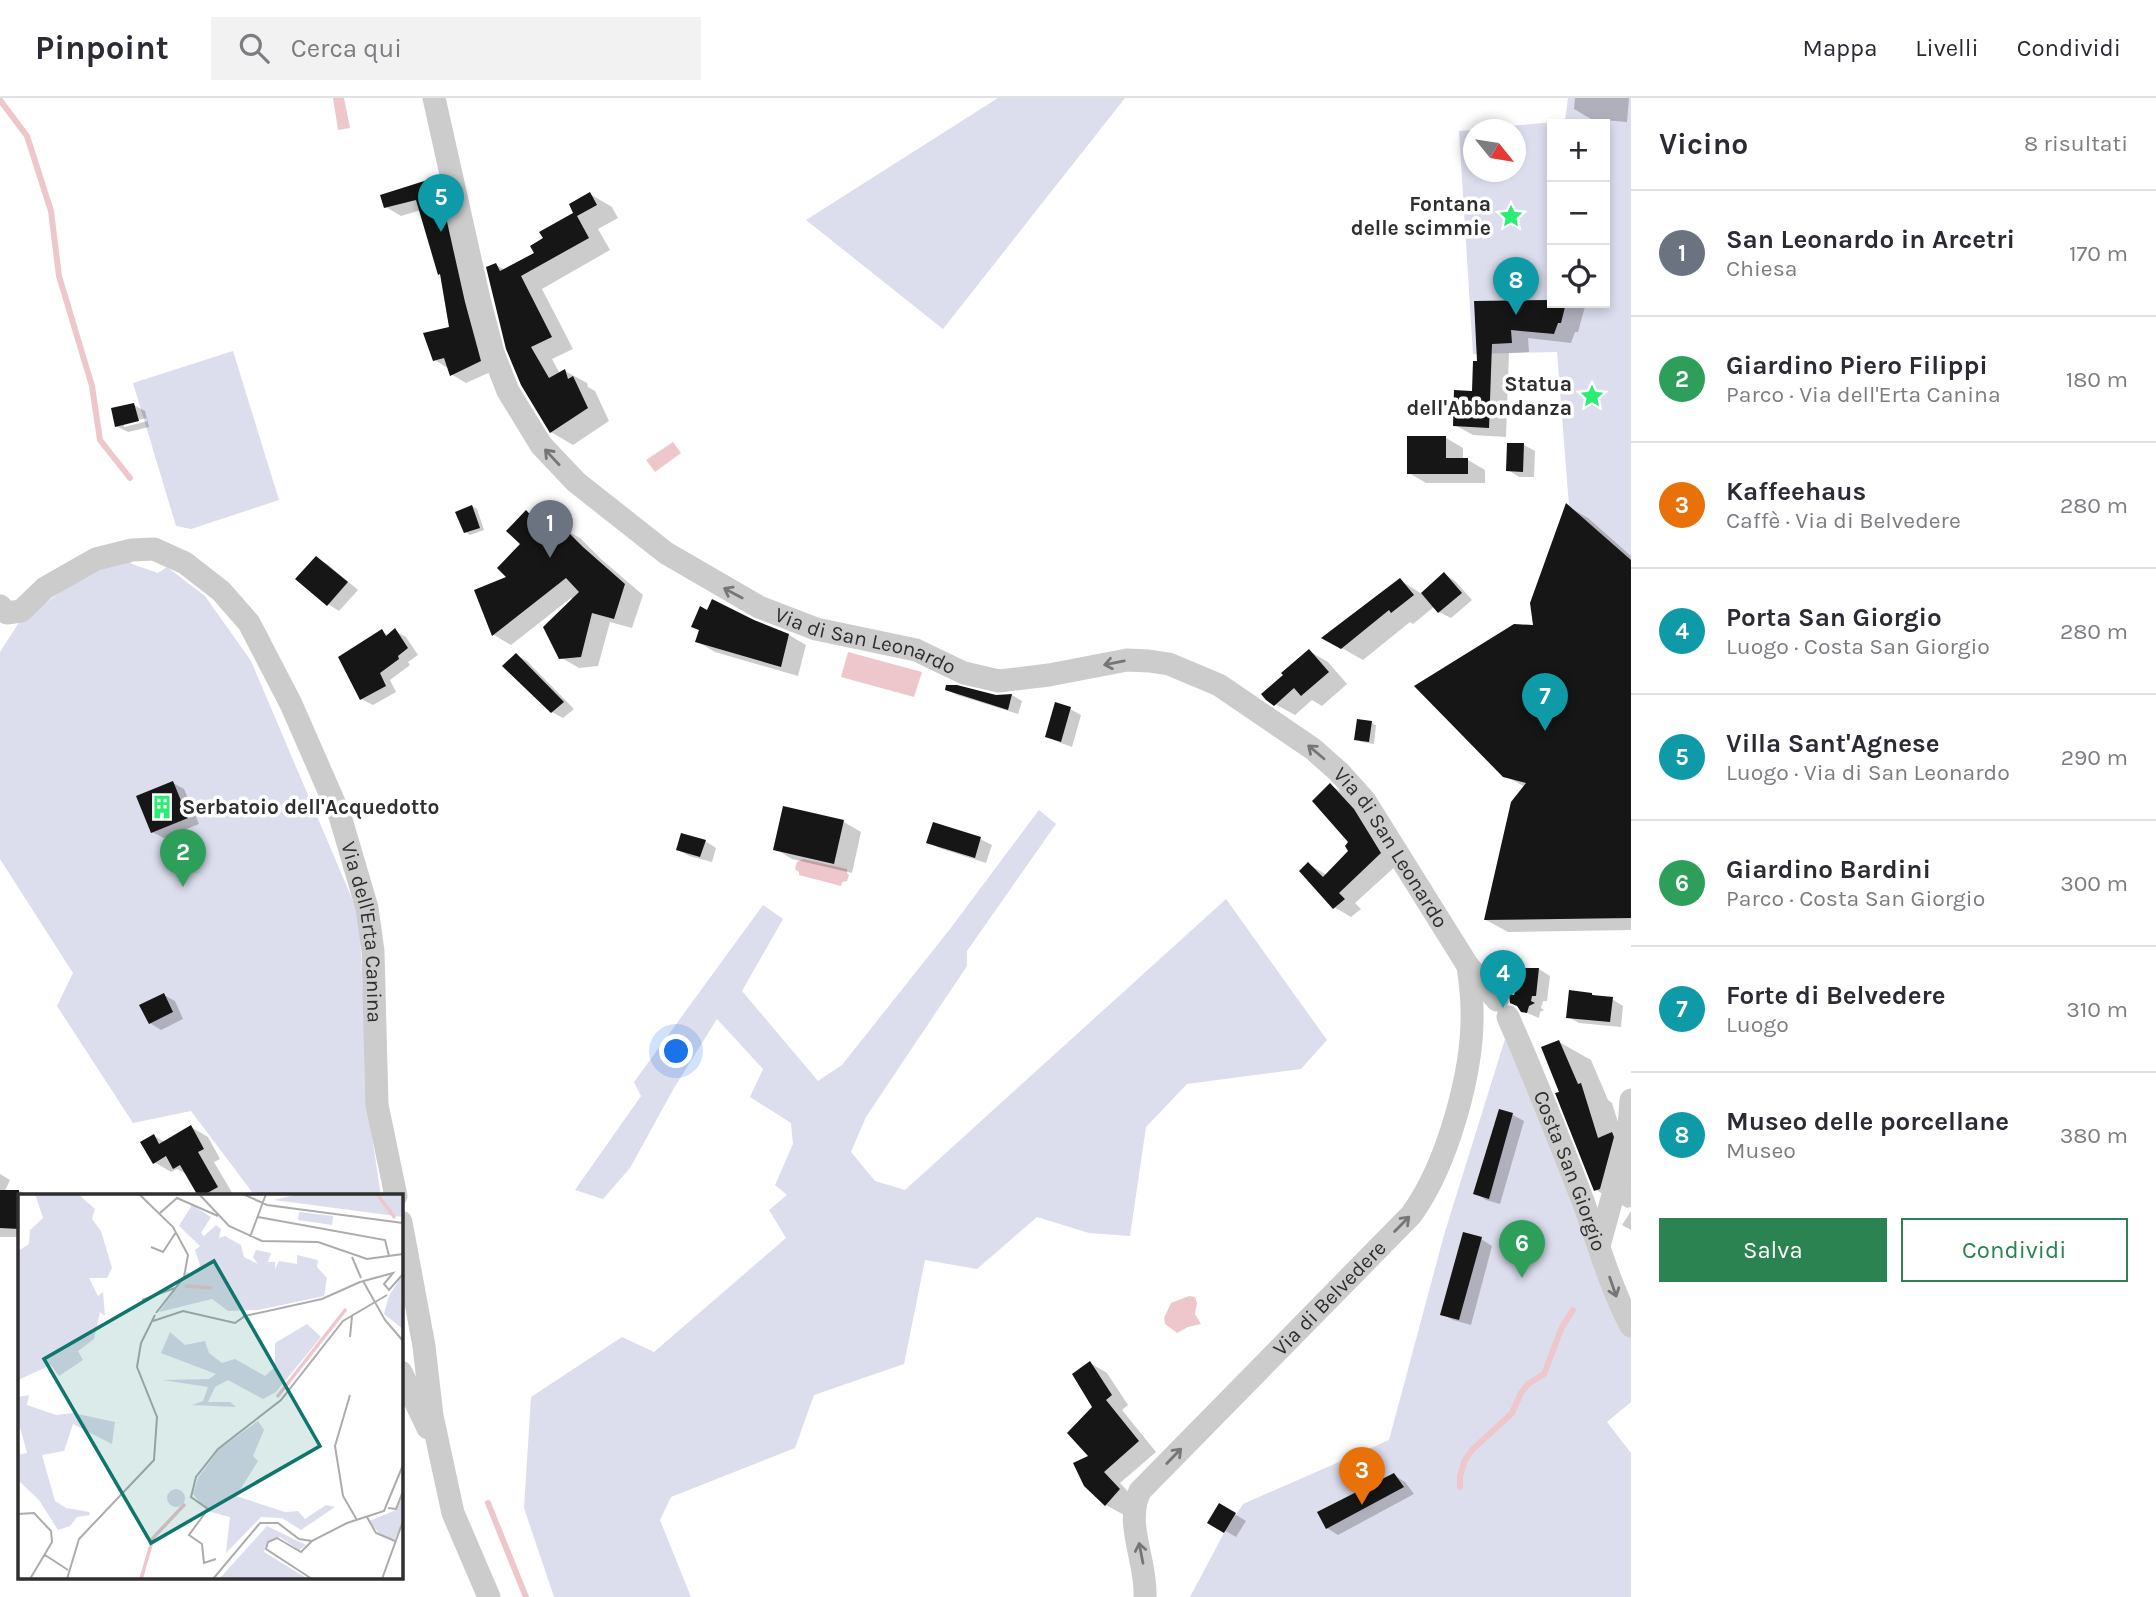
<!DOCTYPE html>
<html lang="it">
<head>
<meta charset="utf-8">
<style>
	body { margin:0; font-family:Karla,sans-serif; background:#f2f2f3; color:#2b2b33 }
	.controls { position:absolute; right:21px; top:21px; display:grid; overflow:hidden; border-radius:0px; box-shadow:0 4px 10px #0003 }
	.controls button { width:63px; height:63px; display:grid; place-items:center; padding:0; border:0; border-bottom:2px solid #e1e1e2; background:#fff; color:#2b2b33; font:35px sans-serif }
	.compass { position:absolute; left:1463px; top:21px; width:63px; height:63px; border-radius:50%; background:#fff; box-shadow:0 4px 10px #0003; rotate:120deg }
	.you { position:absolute; left:677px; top:954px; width:24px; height:24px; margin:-18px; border:5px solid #fff; border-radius:50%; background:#1a73e8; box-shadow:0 0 0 10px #1a73e833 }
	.badge { display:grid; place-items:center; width:46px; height:46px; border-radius:50%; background:#2a8350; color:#fff; font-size:23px; font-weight:700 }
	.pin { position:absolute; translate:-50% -58px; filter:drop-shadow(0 2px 4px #0008) }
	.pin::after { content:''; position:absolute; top:37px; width:24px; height:21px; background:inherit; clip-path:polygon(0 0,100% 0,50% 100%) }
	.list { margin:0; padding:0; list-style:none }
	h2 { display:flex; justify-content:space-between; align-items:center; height:91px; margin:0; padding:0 28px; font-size:30px }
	h2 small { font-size:23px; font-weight:400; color:#7c7c81 }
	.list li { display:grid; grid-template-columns:46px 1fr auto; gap:21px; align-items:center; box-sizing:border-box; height:126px; padding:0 28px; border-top:2px solid #e1e1e2 }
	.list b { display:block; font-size:26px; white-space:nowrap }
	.list p { margin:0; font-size:23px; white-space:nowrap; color:#7c7c81 }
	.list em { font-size:23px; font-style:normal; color:#7c7c81 }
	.actions { display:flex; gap:14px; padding:21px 28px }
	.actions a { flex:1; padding:16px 0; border:2px solid #2a8350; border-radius:0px; text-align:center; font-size:24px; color:#2a8350 }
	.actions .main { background:#2a8350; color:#fff }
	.icon { flex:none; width:38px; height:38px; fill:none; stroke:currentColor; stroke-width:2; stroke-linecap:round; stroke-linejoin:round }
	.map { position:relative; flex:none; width:1631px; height:1499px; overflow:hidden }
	header { display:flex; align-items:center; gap:42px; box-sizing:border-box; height:98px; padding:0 35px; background:#fff; border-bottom:2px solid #e1e1e2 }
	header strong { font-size:33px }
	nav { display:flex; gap:38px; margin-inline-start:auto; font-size:24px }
	.search { width:490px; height:63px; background:#f2f2f3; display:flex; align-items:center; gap:18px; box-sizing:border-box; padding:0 24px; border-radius:0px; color:#7c7c81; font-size:26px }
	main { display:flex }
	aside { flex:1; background:#fff }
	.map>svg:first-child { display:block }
	.green { fill:#dcdded; fill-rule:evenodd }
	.water { fill:#eec7cd }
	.shadow { fill:#0003; fill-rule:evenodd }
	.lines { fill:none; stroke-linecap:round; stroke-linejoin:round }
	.stream { stroke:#eec7cd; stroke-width:6 }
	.building { fill:#161616 }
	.minor { stroke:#ccc; stroke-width:23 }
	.oneway { stroke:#767676 }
	.labels { text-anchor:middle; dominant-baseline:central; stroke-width:7; stroke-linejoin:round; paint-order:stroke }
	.poi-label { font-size:21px; font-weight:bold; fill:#2f2f2f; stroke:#fff; text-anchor:end }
	.street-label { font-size:21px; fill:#2f2f2f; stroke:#fff }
	.inset-river { fill:none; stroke:#eec7cd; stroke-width:3.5 }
	.inset-road { fill:none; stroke:#acacac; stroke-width:2 }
	.view { fill:#0f766e; fill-opacity:0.15; stroke:#0f766e; stroke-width:3.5 }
	.inset-edge { fill:none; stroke:#2f2f2f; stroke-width:3.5 }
</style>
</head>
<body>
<header>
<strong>Pinpoint</strong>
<div class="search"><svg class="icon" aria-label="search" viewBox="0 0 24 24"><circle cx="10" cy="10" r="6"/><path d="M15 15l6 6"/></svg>Cerca qui</div>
<nav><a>Mappa</a><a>Livelli</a><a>Condividi</a></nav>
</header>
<main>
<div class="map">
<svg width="1631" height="1499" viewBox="0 0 1631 1499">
	<rect width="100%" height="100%" fill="#fff"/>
	<g class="green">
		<polygon points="998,0 1125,0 943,231 806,122"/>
		<path d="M1568,0H1631V462L1569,408L1557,254L1473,256L1459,33L1473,32L1474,74H1516V32L1476,31L1565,23ZM1552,26H1605V205H1552Z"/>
		<polygon points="233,253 279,402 191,431 176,428 133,285"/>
		<polygon points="128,461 132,466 158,475 167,469 205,498 251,563 359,817 369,1018 381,1098 255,1098 191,1013 133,1025 57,908 73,875 0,761 0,554 18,526 91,471"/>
		<polygon points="1039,712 1056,726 967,853 967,868 866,1019 851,1054 875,1083 905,1092 1226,801 1327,942 1301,971 1187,986 1146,1029 1130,1138 1089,1135 1037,1119 977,1171 925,1162 904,1266 814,1297 795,1350 671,1399 660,1422 691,1499 554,1499 524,1410 531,1299 622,1239 654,1254 786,1140 769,1112 787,1097 775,1087 793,1046 791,1025 750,999 763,971 717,921 674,990 630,1070 603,1101 575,1092 641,998 634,984 763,807 783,821 742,893 818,983 842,967 950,831"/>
		<polygon points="1505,941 1631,1224 1631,1304 1607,1324 1631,1355 1631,1499 1190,1499 1224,1435 1243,1406 1389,1342 1444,1137"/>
	</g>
	<g class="water">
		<polygon points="333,0 344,0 350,30 338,32"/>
		<polygon points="673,344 681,355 655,374 646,362"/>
		<polygon points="848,554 922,574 914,599 841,579"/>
		<polygon points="803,761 847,771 847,775 849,777 847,783 842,784 841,788 799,777 799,774 795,771 797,764"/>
		<polygon points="1189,1198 1195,1199 1197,1205 1195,1216 1201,1226 1188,1229 1177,1235 1165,1226 1164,1220 1171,1205"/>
	</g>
	<g class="shadow">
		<polygon points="1575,0 1629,0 1627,24 1591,21 1574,11"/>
		<polygon points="437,81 452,90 495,272 466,285 451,276 449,271 435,262 451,230 442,177 439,176 421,112 401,118 386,109"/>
		<polygon points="590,96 612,109 618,120 598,131 610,152 542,191 573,251 552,261 560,276 565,273 587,285 588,289 595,293 609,323 573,347 551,334 496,167 505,172 536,155 576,115"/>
		<polygon points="1552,204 1586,205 1578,234 1575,234 1571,245 1528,240 1529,254 1509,255 1506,339 1473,337 1455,327 1473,294 1479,265 1476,205"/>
		<path d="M134,307L145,313L149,329L128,334L116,328ZM147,320L148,323L124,329V325Z"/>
		<polygon points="1446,340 1463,350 1463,362 1468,362 1485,372 1485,385 1426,385 1409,375"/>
		<polygon points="1524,347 1535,353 1534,379 1519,379 1508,372"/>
		<polygon points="472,408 477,411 484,432 470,437 465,434"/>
		<polygon points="1567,408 1588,420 1631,458 1631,832 1508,834 1486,822 1525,689 1504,677 1535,529"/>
		<polygon points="526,415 544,425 555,437 562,430 580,440 601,461 643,497 632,530 610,524 598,568 579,570 560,559 573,502 571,500 511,547 494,537 509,479 523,446"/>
		<polygon points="316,460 327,466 358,492 339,513 328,506"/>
		<polygon points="1444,476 1455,483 1472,502 1451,520 1439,514 1435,508 1413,526 1410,524 1363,562 1324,540 1400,482 1422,496"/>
		<polygon points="729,513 789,537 806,547 798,578 715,554 698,544 708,514"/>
		<polygon points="382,533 389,538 395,533 406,539 418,557 408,564 410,567 390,582 396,594 373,607 361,601"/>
		<polygon points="1309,553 1328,564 1347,586 1322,608 1312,602 1295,617 1275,606"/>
		<polygon points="516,557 527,563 574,611 563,620 552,614"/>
		<polygon points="947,592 996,598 1012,597 1022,603 1018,616 957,597"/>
		<polygon points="1070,611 1081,617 1072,649 1058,644 1047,638"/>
		<polygon points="1371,625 1376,627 1374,646 1361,644 1356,641"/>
		<polygon points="173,685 184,691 199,726 164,740 152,734"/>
		<polygon points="1330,687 1347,697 1398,766 1355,805 1361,811 1351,819 1334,809 1308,766 1327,777 1350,753 1351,744"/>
		<polygon points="784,710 844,724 861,734 852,775 792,761 775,751"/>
		<polygon points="980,741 992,747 986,765 939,750 928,744"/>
		<polygon points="705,743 716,750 712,764 689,758 678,752"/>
		<polygon points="1525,871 1539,871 1550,878 1547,903 1543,903 1541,910 1544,912 1540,914 1539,920 1522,913 1516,899"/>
		<polygon points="1592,896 1598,900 1612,901 1623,908 1621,929 1579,925 1568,919"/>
		<polygon points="164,897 175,903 183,921 161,932 150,925"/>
		<polygon points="1559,944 1591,962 1608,1002 1612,1005 1624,1043 1631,1047 1631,1109 1627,1110 1596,1092 1561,995"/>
		<polygon points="1500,1013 1513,1017 1524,1023 1500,1106 1486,1102 1475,1095"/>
		<polygon points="191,1029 208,1039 220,1061 214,1064 234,1098 200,1098 188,1077 177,1071 171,1074 154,1064 154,1038 165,1044"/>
		<polygon points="0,1076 10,1082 5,1093 20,1093 29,1098 19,1098 19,1139 0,1139"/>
		<polygon points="1631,1113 1631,1132 1622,1127"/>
		<polygon points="1481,1141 1492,1148 1471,1227 1453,1222 1442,1216"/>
		<polygon points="1090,1265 1107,1275 1128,1307 1122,1312 1156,1354 1120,1385 1136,1402 1124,1417 1106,1407 1085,1387 1091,1359 1094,1309"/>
		<polygon points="1394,1377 1405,1384 1414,1396 1338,1437 1327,1430"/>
		<polygon points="1220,1407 1246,1423 1236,1439 1210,1424"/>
	</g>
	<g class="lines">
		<g class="stream">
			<polyline points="0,2 27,38 51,113 59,178 92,288 100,342 130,380"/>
			<polyline points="1460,1389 1460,1378 1465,1362 1472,1352 1512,1315 1521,1295 1528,1286 1544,1276 1562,1229 1573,1212"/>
			<polyline points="488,1405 526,1499"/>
		</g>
	</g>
	<g class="building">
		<polygon points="437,79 465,204 481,263 450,278 444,260 433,263 423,235 449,229 440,176 438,177 416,102 384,110 380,97"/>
		<polygon points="590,94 597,107 577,118 589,140 521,178 552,239 531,249 549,280 565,271 568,281 573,278 588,310 550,335 521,287 506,251 486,169 496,165 500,173 534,155 530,148 543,140 539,134 573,115 569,106"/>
		<polygon points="1552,202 1552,205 1566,205 1561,225 1558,225 1554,236 1511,232 1512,245 1492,246 1489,330 1453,328 1454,292 1472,293 1473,263 1477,263 1474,203"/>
		<polygon points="134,305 139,323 115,329 111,310"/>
		<polygon points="1407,338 1446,338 1446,360 1468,360 1468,376 1407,376"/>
		<polygon points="1507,345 1524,345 1523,374 1506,373"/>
		<polygon points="1566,405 1631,462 1631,820 1484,822 1511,704 1526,685 1503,679 1414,588 1514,526 1533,527 1530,505"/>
		<polygon points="472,407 480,430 464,435 455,414"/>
		<polygon points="526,412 551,439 562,428 583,449 625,486 614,521 592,515 581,559 559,561 543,529 579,494 566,480 492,538 474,492 506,479 497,470 520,446 506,433"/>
		<polygon points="316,458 348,484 327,508 295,481"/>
		<polygon points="1444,474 1462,495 1438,515 1421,495"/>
		<polygon points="1400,480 1414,497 1391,515 1389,512 1341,551 1321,540"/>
		<polygon points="712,501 754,522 789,536 781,569 695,544 699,532 691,529 700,508 707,512"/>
		<polygon points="395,530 408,550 398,558 399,561 380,575 386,588 360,602 338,559 382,531 386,538"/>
		<polygon points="1309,551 1329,574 1301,598 1294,590 1274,608 1266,602 1261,596 1283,577 1281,575"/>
		<polygon points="516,555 564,604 551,615 502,568"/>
		<polygon points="946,587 957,587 996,597 1012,596 1008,612 945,592"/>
		<polygon points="1055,604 1071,609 1061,644 1045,639"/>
		<polygon points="1357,621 1372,623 1369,644 1354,642"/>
		<polygon points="173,683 188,720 151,735 136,698"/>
		<polygon points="1330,685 1354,711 1381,755 1339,795 1345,801 1333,811 1299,773 1308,764 1323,779 1348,753 1345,748 1348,744 1312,703"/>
		<polygon points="783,708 844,722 834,766 773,752"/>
		<polygon points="933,724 981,739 975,760 926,745"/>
		<polygon points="681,735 706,742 700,759 676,752"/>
		<polygon points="1523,870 1539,870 1536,898 1532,898 1531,903 1535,905 1529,908 1527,915 1521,914 1517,908 1510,905 1509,896 1514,897"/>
		<polygon points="1569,892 1592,895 1592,897 1613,899 1610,924 1566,920"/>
		<polygon points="164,895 173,914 149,926 139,907"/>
		<polygon points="1559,942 1578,986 1581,985 1598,1040 1612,1034 1614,1039 1600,1091 1594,1093 1555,995 1559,994 1541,949"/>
		<polygon points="1499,1011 1513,1015 1489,1101 1473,1096"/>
		<polygon points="191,1027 204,1051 198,1054 218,1089 202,1098 198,1098 180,1067 173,1071 166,1058 153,1066 140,1044 154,1036 159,1046"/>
		<polygon points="0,1092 19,1092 19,1131 0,1130"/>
		<polygon points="1463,1134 1482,1139 1459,1222 1440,1217"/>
		<polygon points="1090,1263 1112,1297 1106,1302 1139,1343 1104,1374 1120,1391 1105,1408 1084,1388 1073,1365 1088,1358 1067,1335 1092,1309 1072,1276"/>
		<polygon points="1394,1375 1404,1389 1326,1431 1317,1414"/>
		<polygon points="1219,1405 1236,1415 1224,1435 1207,1425"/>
	</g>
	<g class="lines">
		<g class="minor">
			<path id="s1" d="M434,0L479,201L493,255L508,293L541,347L576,384L666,455L759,509L816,531L916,552L964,575L999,583L1049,577L1127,562L1149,563L1169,566L1219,587L1313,651L1339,674L1365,703L1468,868L1497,902"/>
			<path id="s2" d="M0,508L7,515L21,513L45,490L96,461L132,452L154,451L185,465L221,493L249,525L291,606L340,718L367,810L373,853L377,1007L396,1098"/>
			<path id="s3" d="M1508,919C1535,980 1559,1041 1583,1103C1598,1145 1610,1188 1631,1228"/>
			<polyline points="401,1124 424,1248 432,1318 453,1415 489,1499"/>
			<polyline points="1599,1148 1628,1042 1631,1002"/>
			<polyline points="401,1274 428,1330"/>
			<path id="s4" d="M1145,1499C1147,1463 1124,1426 1140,1393L1411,1117C1447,1068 1474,973 1472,911C1472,897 1470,882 1468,868"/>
		</g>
	</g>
	<defs><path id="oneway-shaft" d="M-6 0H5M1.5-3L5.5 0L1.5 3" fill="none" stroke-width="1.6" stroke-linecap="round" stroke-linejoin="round" transform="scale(1.75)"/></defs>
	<g class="oneway">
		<use href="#oneway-shaft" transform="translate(552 359) rotate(-133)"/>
		<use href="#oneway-shaft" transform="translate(733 495) rotate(-152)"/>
		<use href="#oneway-shaft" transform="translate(1114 565) rotate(169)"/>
		<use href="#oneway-shaft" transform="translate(1316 654) rotate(-140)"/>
		<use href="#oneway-shaft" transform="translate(1402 1126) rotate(-45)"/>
		<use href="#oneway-shaft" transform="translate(1613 1189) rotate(71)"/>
		<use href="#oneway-shaft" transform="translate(1174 1358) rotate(-46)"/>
		<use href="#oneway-shaft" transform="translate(1141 1455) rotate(-101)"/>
	</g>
	<defs>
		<g id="sight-bare" transform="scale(1.89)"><path d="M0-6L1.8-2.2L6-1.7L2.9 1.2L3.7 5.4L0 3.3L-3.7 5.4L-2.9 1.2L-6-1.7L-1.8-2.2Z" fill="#29ee73" stroke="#fff" stroke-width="2.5" paint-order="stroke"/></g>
		<g id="building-bare" transform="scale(1.89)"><path d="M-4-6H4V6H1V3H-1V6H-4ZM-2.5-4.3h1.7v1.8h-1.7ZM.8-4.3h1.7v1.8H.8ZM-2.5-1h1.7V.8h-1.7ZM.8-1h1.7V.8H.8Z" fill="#29ee73" stroke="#fff" stroke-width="2.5" paint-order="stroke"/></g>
	</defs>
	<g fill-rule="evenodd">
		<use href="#sight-bare" x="1511" y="118"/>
		<use href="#sight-bare" x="1592" y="298"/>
		<use href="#building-bare" x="162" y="709"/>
	</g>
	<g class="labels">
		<g class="poi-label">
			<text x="1491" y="106">Fontana<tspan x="1491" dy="24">delle scimmie</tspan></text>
			<text x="1572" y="286">Statua<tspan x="1572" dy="24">dell'Abbondanza</tspan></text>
			<text x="182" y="709" text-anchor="start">Serbatoio dell'Acquedotto</text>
		</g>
		<g class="street-label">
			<text stroke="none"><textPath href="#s1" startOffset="751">Via di San Leonardo</textPath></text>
			<text stroke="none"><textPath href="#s1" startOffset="1358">Via di San Leonardo</textPath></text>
			<text stroke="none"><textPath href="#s2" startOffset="630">Via dell'Erta Canina</textPath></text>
			<text stroke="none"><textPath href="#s3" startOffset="166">Costa San Giorgio</textPath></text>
			<text stroke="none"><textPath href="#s4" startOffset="378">Via di Belvedere</textPath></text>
		</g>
	</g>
	<g transform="translate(18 1096)">
		<rect width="385" height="385" fill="#fff"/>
		<path d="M17,0H60L77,15L74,25L83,37L94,74L89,84H71L80,102L85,98L87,122L82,118L76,145L60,157L65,166L41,182L33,171L0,186V57L11,50L12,36L25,24ZM281,0H385V23L256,6ZM174,11L193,23L183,39L186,42L198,31L203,35L201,44L207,42L223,51L226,63L240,70L235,63L238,56L253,59L250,68H257V75L261,67L279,70V61L300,66L299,73L309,84L306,102L240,116L210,117L194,105L141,118L169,78L177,81L182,71L177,56L182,52L161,32ZM281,18L315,22L314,31L280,26ZM383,83V107L385,135L366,120L371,102ZM289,130L303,143L258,198L245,205L210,186L197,193L190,208H212L218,213L174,211L185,207L190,193L145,186L191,185L198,180L143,159L152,138L167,151L187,147L191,159L204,169L217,165L247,182L257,173V149ZM11,201L9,211L38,221L55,219L97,228L94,250L55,230L46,257L24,261L37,307L48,314L71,318L72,321L59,323L52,332L40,336L21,306L0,286V261L9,259L0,226V203ZM240,227L246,236L235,262L240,267L218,302L267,318L280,317L287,325L308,311L317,313L283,336L264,324L243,323L208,359L212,323L189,317L175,300L180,284L201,255ZM149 304a9 9 0 1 1 18 0a9 9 0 1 1-18 0ZM385,298V327L377,345L363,342L351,327L378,316ZM249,332L288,351L281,356L262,343L249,348L246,358L290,385H201Z" fill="#dcdded"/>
		<path class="inset-river" d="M359,0L377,24M167,92L194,94M259,203L328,115M123,385L135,344L167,310"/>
		<path class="inset-road" d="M121,0L155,33L170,61L166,83L138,119M181,0L211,32L244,47L300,48L349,65L385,60M225,0L249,11L385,29M142,19L159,4L200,22M240,23L367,46L371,62M232,43L248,0M133,53L145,58L158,38M334,63L343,84M345,87L367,126L385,147M124,106L157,94M135,127L165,117L217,129L227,122L304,105L342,88L375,79L366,90L371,96L385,80M332,143L334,122M332,201L317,252L325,302L339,326M370,314L378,315L385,297M0,320L16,319L33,337L34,348L12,385M349,323L358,339L377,347M294,347L283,358L259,344L250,348L248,355L294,385M27,361L50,376M198,365L186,369L184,350L171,341L190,315L173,303L178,283L200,255L263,206L325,127L369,101M49,385L61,345L136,266L139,223L119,173L123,149L137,121M195,385L242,329H260L281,345L294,347L329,329L366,317L385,271M364,385L385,327"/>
		<path class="view" d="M196,67L302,252L133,349L26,165Z"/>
		<rect width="385" height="385" class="inset-edge"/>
	</g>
</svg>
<div class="controls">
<button>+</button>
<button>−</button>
<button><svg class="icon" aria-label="locate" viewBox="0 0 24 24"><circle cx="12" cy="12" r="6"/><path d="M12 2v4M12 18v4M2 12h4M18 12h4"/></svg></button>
</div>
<svg class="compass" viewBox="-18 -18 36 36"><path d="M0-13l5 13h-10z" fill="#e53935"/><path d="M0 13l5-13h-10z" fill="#7c7c81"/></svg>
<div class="you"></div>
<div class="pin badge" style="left:550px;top:460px;background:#6b7280">1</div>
<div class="pin badge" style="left:183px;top:789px;background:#2e9e5b">2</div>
<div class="pin badge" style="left:1362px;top:1407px;background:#e8710a">3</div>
<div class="pin badge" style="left:1503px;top:910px;background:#0f9aa8">4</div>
<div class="pin badge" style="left:441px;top:134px;background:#0f9aa8">5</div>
<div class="pin badge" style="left:1522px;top:1180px;background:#2e9e5b">6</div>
<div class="pin badge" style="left:1545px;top:633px;background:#0f9aa8">7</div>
<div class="pin badge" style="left:1516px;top:217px;background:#0f9aa8">8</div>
</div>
<aside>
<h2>Vicino<small>8 risultati</small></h2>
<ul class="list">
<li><span class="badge" style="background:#6b7280">1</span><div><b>San Leonardo in Arcetri</b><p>Chiesa</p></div><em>170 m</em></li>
<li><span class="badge" style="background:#2e9e5b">2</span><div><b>Giardino Piero Filippi</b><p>Parco · Via dell'Erta Canina</p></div><em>180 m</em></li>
<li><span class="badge" style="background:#e8710a">3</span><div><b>Kaffeehaus</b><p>Caffè · Via di Belvedere</p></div><em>280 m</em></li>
<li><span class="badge" style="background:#0f9aa8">4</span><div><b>Porta San Giorgio</b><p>Luogo · Costa San Giorgio</p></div><em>280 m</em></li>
<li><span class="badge" style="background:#0f9aa8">5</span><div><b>Villa Sant'Agnese</b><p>Luogo · Via di San Leonardo</p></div><em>290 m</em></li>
<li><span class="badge" style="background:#2e9e5b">6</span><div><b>Giardino Bardini</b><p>Parco · Costa San Giorgio</p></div><em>300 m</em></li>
<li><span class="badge" style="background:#0f9aa8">7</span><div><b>Forte di Belvedere</b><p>Luogo</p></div><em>310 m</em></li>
<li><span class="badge" style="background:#0f9aa8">8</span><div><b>Museo delle porcellane</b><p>Museo</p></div><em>380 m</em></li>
</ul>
<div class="actions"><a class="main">Salva</a><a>Condividi</a></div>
</aside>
</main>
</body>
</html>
